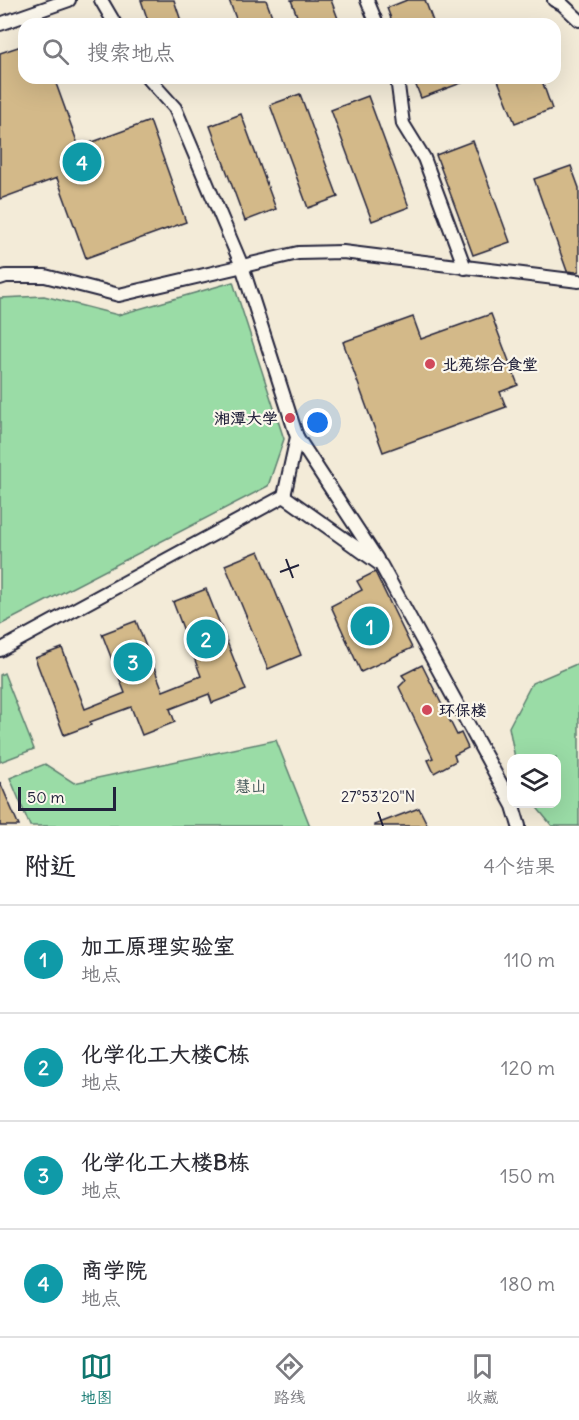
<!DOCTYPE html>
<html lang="zh">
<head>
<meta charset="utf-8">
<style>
	body { margin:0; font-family:Delius,"LXGW WenKai TC",sans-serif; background:#f2f2f3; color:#2b2b33 }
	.controls { position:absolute; right:18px; bottom:18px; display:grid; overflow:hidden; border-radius:12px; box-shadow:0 6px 24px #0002 }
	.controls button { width:54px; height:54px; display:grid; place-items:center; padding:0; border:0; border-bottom:2px solid #e1e1e2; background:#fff; color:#2b2b33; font:30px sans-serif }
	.scale { position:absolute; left:18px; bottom:15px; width:98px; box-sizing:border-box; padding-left:6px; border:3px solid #22223b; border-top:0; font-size:16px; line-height:21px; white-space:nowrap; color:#22223b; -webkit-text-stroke:4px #fbf7ec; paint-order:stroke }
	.you { position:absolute; left:318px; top:423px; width:21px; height:21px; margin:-15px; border:4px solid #fff; border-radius:50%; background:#1a73e8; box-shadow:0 0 0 9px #1a73e833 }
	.badge { display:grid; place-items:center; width:39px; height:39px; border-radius:50%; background:#0f766e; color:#fff; font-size:20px; font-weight:700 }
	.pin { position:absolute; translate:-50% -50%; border:3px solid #fff; box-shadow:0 2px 6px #0006 }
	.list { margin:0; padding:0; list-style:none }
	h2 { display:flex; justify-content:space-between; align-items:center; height:78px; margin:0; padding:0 24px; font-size:26px }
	h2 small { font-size:20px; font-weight:400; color:#7c7c81 }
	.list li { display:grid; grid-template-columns:39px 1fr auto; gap:18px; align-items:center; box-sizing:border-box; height:108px; padding:0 24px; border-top:2px solid #e1e1e2 }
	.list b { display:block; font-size:22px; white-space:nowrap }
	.list p { margin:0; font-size:20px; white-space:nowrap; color:#7c7c81 }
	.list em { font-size:20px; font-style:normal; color:#7c7c81 }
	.icon { flex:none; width:33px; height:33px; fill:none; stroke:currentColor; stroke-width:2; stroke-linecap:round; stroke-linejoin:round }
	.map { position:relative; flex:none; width:579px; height:826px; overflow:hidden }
	.search { position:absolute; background:#fff; box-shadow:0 6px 24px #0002; left:18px; right:18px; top:18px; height:66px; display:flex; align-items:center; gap:15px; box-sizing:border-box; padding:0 21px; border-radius:18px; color:#7c7c81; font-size:22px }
	.sheet { height:510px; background:#fff }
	nav { display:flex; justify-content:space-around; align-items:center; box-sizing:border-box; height:84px; border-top:2px solid #e1e1e2; background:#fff; font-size:16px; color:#7c7c81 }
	nav a { display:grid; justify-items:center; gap:3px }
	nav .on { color:#0f766e }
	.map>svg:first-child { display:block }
	.green { fill:#9adca6; stroke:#5e7f70; stroke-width:1.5 }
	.building { fill:#d3b989; stroke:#22223b; stroke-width:1.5 }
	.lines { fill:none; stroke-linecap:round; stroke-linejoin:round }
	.minor-casing { stroke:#22223b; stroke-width:16 }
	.minor { stroke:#fbf7ec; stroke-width:12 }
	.ticks { fill:none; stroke:#22223b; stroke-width:2 }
	.poi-dot { fill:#d1495b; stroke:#fbf7ec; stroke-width:2 }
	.labels { text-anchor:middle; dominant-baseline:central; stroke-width:4.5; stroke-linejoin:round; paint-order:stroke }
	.poi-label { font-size:16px; font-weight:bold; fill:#22223b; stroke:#fbf7ec; text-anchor:start }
	.park-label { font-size:16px; fill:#465a5b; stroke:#fbf7ec }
	.ticks-label { font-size:15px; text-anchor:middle; fill:#22223b; stroke:#fbf7ec; stroke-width:4.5; stroke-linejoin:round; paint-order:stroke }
</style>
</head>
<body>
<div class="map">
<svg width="579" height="826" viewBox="0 0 579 826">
	<rect width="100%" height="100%" fill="#f3ebd8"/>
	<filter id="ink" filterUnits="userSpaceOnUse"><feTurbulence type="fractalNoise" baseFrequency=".0167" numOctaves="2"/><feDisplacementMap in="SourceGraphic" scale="12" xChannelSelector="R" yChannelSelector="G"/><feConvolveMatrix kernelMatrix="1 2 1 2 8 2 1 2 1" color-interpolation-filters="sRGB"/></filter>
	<g filter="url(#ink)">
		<g class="green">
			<polygon points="233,282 284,439 268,486 0,625 0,298 44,296 118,315"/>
			<polygon points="579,663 579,826 552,826 534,804 556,804 556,758 515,758 509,727 532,683"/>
			<polygon points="4,673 34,749 0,762 0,675"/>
			<polygon points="276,740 310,826 30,826 10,778 45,764 74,783"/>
		</g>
		<g class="building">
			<polygon points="141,0 174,0 182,24 149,24"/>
			<polygon points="229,0 266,0 275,24 238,24"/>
			<polygon points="291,0 331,0 340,24 300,24"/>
			<polygon points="407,0 425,0 434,24 393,24 387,8"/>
			<polygon points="24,45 24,78 54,78 79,147 150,121 186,222 86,258 57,178 0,199 0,53"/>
			<polygon points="413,78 471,78 472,79 421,98"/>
			<polygon points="497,78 541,78 552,109 515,123"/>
			<polygon points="300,94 338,197 308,208 270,105"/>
			<polygon points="368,96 409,207 372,221 331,110"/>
			<polygon points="241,114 276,209 245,221 210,126"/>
			<polygon points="473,141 510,242 473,255 436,155"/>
			<polygon points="571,166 579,188 579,271 576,272 567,271 534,179"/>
			<polygon points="491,314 518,385 500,392 506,407 383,452 343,342 413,317 421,339"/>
			<polygon points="259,551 301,655 268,669 225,565"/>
			<polygon points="375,572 412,648 361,672 331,606 362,590 357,581"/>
			<polygon points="206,589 246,690 212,703 209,694 170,709 175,722 142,735 131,707 90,722 91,725 64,735 35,658 62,648 85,709 125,693 102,634 136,621 163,691 201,676 173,602"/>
			<polygon points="422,665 457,735 461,733 468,748 454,755 456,761 434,773 428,760 433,758 399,687 406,680 402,675"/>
			<polygon points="0,782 19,826 0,826"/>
			<polygon points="419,808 428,826 374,826 374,825"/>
		</g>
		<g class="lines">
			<g class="minor-casing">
				<g id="minor">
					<polyline points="101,0 115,24"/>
					<polyline points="367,0 377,24"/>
					<polyline points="554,0 562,4 579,20"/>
					<polyline points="0,24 69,0"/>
					<polyline points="148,78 175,108 242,266 297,437 284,496"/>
					<polyline points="397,78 403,124 424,158 465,268"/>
					<polyline points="0,278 6,276 45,276 119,295 298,253 343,252 579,281"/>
					<polyline points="297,437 377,559"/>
					<polyline points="0,650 284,496 381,565 513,806 519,826"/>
				</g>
			</g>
			<use href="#minor" class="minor"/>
		</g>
	</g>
	<path class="ticks" d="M286,559L293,578M280,572L299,565M378,812L383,826"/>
	<g class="poi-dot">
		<circle cx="430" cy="364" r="6"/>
		<circle cx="290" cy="418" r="6"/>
		<circle cx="427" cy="710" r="6"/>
	</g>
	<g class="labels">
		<g class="poi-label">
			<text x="442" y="364">北苑综合食堂</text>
			<text x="278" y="418" text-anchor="end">湘潭大学</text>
			<text x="439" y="710">环保楼</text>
		</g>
		<g class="park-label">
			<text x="251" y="786">慧山</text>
		</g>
	</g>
	<g class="ticks-label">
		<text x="378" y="802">27°53'20"N</text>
	</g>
</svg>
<div class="controls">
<button><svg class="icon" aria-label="layers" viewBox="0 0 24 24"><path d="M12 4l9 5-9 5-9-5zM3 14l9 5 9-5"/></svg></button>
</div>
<div class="scale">50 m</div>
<div class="you"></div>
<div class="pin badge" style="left:370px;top:626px;background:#0f9aa8">1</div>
<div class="pin badge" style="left:206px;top:639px;background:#0f9aa8">2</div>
<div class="pin badge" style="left:133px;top:662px;background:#0f9aa8">3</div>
<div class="pin badge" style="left:82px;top:162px;background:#0f9aa8">4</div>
<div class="search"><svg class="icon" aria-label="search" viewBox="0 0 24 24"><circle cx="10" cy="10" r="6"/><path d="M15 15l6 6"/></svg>搜索地点</div>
</div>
<section class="sheet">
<h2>附近<small>4个结果</small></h2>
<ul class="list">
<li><span class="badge" style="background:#0f9aa8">1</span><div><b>加工原理实验室</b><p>地点</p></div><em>110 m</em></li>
<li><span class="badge" style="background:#0f9aa8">2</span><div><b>化学化工大楼C栋</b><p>地点</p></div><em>120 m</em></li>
<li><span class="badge" style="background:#0f9aa8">3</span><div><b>化学化工大楼B栋</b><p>地点</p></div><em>150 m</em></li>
<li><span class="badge" style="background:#0f9aa8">4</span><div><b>商学院</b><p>地点</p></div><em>180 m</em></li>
</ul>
</section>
<nav>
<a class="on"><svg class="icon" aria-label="map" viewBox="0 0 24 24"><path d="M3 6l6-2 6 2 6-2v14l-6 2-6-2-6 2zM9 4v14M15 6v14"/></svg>地图</a>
<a><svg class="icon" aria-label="directions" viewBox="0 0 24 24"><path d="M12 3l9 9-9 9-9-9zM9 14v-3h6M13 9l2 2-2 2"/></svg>路线</a>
<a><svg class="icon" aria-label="saved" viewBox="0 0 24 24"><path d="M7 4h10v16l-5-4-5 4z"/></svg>收藏</a>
</nav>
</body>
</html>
